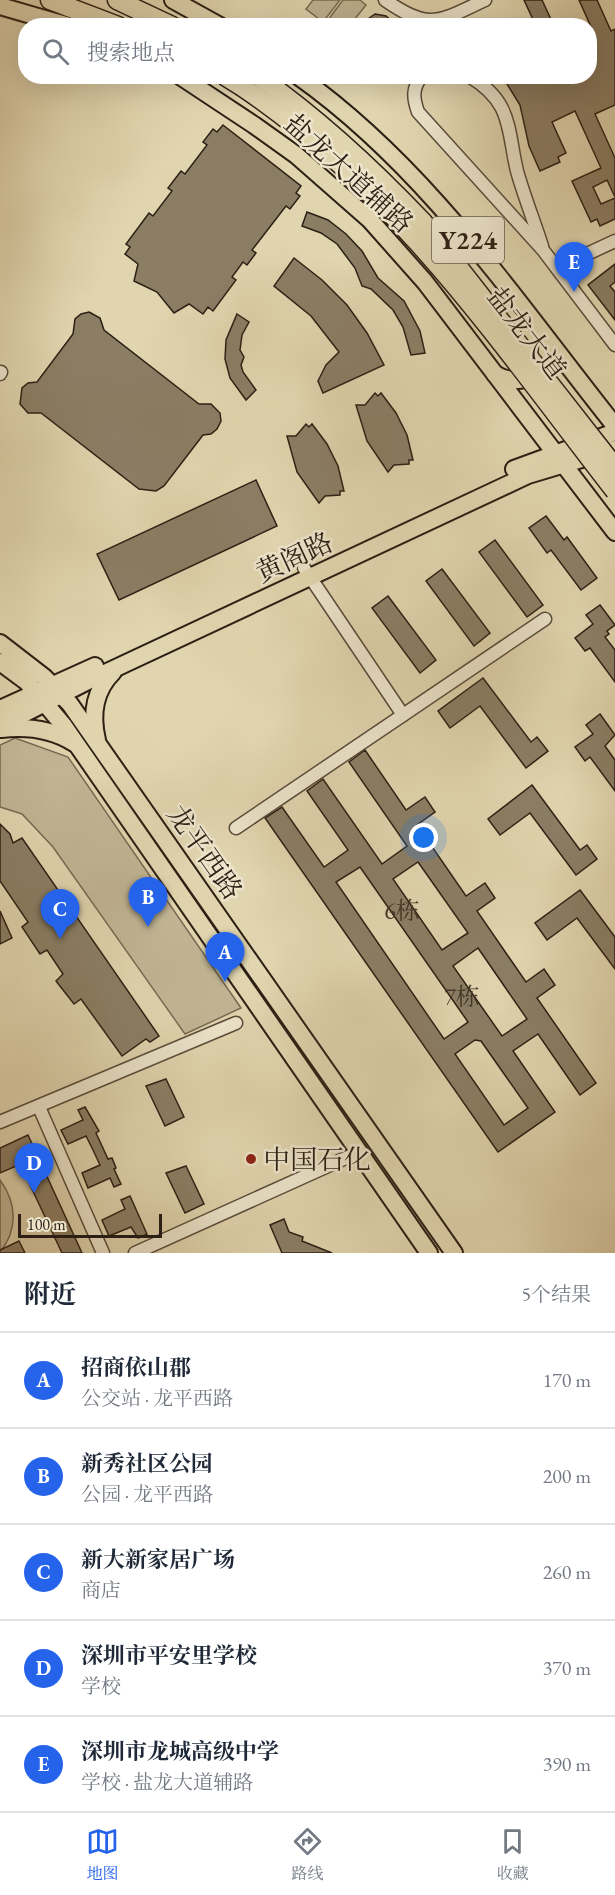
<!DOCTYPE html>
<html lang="zh">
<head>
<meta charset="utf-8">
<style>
	body { margin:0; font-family:"EB Garamond","Noto Serif SC",serif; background:#f6f6f7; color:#1f2937 }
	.scale { position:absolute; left:18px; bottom:15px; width:144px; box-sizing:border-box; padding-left:6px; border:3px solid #2d1f14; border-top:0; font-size:16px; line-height:21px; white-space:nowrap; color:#2d1f14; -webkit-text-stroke:4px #ece4cb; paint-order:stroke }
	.you { position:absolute; left:424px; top:838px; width:21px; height:21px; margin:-15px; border:4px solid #fff; border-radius:50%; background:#1a73e8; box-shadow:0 0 0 9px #1a73e833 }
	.badge { display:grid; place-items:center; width:39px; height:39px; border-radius:50%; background:#2563eb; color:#fff; font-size:20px; font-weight:700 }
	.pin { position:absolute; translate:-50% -50px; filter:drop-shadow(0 2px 3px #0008) }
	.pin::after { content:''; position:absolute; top:32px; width:21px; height:18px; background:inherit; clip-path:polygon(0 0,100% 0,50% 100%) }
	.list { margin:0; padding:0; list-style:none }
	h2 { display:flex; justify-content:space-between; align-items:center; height:78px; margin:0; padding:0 24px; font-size:26px }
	h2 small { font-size:20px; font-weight:400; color:#747a83 }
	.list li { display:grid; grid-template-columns:39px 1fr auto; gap:18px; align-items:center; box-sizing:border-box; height:96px; padding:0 24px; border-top:2px solid #e0e1e3 }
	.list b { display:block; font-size:22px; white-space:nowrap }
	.list p { margin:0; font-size:20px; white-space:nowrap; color:#747a83 }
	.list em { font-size:20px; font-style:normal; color:#747a83 }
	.icon { flex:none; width:33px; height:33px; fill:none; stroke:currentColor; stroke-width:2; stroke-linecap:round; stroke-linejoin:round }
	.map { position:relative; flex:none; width:615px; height:1253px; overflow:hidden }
	.search { position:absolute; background:#fff; box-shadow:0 6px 24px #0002; left:18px; right:18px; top:18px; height:66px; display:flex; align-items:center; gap:15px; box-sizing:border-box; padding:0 21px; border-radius:24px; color:#747a83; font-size:22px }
	.sheet { height:558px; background:#fff }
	nav { display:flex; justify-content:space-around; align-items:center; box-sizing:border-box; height:84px; border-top:2px solid #e0e1e3; background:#fff; font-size:16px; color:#747a83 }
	nav a { display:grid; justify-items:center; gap:3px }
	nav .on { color:#2563eb }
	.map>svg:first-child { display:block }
	.green { fill:#c2b695; stroke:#786a54; stroke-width:1.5 }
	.building { fill:#8b7e65; stroke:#2d1f14; stroke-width:1.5; fill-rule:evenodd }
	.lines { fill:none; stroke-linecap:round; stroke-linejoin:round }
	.minor-casing { stroke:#5a4c3b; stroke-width:15 }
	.major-casing { stroke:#2d1f14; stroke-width:20 }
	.highway-casing { stroke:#2d1f14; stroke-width:21 }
	.minor { stroke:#ece4cb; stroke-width:12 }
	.major { stroke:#e1d5af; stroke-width:16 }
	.highway { stroke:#e1d5af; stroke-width:18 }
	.highway-bridge-casing { stroke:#2d1f14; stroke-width:21; stroke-linecap:butt }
	.highway-bridge { stroke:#e1d5af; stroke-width:18 }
	.poi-dot { fill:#8f2418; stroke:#ece4cb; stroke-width:2 }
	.labels { text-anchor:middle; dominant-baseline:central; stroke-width:5; stroke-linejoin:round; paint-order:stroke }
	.number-label { font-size:24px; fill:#443728 }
	.shield { fill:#ece4cb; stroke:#665a4b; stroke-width:1.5 }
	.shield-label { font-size:26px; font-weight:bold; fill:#2d1f14 }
	.street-label { font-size:27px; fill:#2d1f14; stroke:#ece4cb }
	.poi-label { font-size:27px; fill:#2d1f14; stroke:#ece4cb; text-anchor:start }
</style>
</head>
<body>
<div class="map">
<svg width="615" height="1253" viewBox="0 0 615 1253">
	<rect width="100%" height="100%" fill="#e1d5af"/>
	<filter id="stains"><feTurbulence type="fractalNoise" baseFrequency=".00333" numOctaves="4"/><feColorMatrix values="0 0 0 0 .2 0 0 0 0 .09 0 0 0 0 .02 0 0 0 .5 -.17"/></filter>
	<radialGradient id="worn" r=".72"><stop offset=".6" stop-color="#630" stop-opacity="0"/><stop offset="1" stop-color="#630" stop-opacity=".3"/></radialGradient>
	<g class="green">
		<polygon points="313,0 340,0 323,22 306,9"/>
		<polygon points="343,0 360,0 366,5 350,25 327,25 325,24"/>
		<polygon points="15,738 68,757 241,1008 185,1034 53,847 22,814 0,807 0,745"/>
		<path d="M0,1180C17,1203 18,1230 0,1252Z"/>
	</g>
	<g class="building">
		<polygon points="524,0 542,0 554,26 536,26"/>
		<polygon points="579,0 597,0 611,31 615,29 615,105 595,114 615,158 615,197 607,180 593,187 601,204 615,198 615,219 600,226 597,219 591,222 572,181 601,168 575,111 552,122 566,153 558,157 560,162 540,171 529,146 520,105 502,76 590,76 590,41 596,38"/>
		<polygon points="375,14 386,16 397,26 358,26"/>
		<polygon points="223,125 301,186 296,193 300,196 290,209 286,206 252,250 256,253 247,265 243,262 232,277 236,280 213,311 208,307 203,314 189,304 174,313 157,292 134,281 138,264 125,254 130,247 126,244 149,213 153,216 172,191 168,188 181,171 185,174 207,145 203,142 213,129 217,132"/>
		<polygon points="307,212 328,220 346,234 362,251 378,278 404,301 420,331 425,353 411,355 403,327 393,310 371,289 362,286 355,268 337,244 321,233 302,226"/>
		<polygon points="294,258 322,280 347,305 367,333 384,365 323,393 318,381 326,365 339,352 311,316 274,286"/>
		<polygon points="615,264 615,282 610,286 615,292 615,320 588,285"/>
		<polygon points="89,312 100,318 104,330 199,404 211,404 220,413 221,421 217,429 211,434 203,435 164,486 156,491 139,489 41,413 28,413 20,404 22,388 28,383 37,382 73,334 75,319 81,314"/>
		<polygon points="237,314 249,322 242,335 240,350 244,357 241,365 243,372 256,390 246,400 230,378 225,359 226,340"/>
		<polygon points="375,393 378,396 381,393 396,413 407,435 413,460 409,460 409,464 394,465 388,472 367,441 356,405 365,405"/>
		<polygon points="306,424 309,427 312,424 327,444 338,466 344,491 340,491 340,495 325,496 319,503 297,472 287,436 296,436"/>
		<polygon points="256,480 277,526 119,600 97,554"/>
		<polygon points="546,516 564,540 567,537 597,578 581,590 551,550 547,553 529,528"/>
		<polygon points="495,540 543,605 527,617 479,552"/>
		<polygon points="442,569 490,633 474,646 426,581"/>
		<polygon points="388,596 436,660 420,673 372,608"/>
		<polygon points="600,605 615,625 607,631 609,634 605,637 615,650 615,682 590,648 585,651 575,638 593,624 586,615"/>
		<polygon points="483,678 531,742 537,737 548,751 526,768 480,706 450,728 438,711"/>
		<polygon points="600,714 615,735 605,746 615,760 615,791 590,757 585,761 575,747 593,734 586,725"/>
		<path d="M365,750L406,810L425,797L435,812L417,825L466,896L485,883L495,898L477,911L526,982L544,969L555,985L537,998L596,1083L580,1095L538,1034L513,1051L555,1112L498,1152L265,818L282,807L324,867L348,850L307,791L323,779L382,864L407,846L349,762ZM418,862L468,933L442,950L393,879ZM360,867L468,1022L444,1039L336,882ZM478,948L527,1019L502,1036L453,966ZM475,1040L481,1041L528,1108L504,1125L455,1054Z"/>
		<polygon points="532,785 580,850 587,845 597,859 576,875 530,813 500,835 488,819"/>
		<polygon points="0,824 10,834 13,843 22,838 159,1036 150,1042 146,1039 122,1056 81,999 74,1004 56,981 63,974 47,950 40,954 22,927 28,922 0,881"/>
		<polygon points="580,890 615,937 615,969 577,918 547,940 535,923"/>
		<polygon points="0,911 12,938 0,944"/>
		<polygon points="166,1079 184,1117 165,1126 146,1086"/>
		<polygon points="85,1107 99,1131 96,1133 108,1159 112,1158 116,1168 114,1169 121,1184 114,1187 110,1178 88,1188 82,1173 100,1165 93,1150 86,1136 68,1144 61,1130 83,1120 78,1110"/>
		<polygon points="28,1135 82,1253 62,1253 23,1170 16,1166 0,1173 0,1148"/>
		<polygon points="186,1166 204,1204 185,1213 166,1173"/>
		<polygon points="130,1196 147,1234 138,1238 131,1227 109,1236 102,1220 125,1209 121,1200"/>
		<polygon points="284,1219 289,1232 303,1237 302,1241 332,1253 282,1253 270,1225"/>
		<polygon points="19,1241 25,1253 0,1253 0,1250"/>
	</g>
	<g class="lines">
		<g class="minor-casing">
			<g id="minor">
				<path d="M385,0C430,31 438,22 485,0"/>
				<path d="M422,76C412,88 413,98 418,112L543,250L615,345"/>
				<path d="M469,76C513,102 507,129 517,171C524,196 534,221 542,246"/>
				<polyline points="557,268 615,241"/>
				<polyline points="0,374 1,372"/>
				<polyline points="304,568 403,715"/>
				<polyline points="236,828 545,619"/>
				<polyline points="39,1107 103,1253"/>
				<polyline points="0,1122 236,1023"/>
				<polyline points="135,1253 359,1152"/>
			</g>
		</g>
		<g class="major-casing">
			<g id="major">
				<polyline points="173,0 220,26"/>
				<polyline points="0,6 69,26"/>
				<polyline points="180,76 254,125 296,155 370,220 425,282 615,532"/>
				<path d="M298,76C428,168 517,303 615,426"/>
				<path d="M495,374C523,391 551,371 547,339"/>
				<polyline points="514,469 615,432"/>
				<polyline points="0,643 44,677 70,704 454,1253"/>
				<polyline points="0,662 27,682 64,726 429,1253"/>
				<polyline points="0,709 95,666"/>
				<polyline points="0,726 88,681 528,475 615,449"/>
				<path d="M1,729C26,726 52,729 74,743"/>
				<path d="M97,740C91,715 94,691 113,672"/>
			</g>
		</g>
		<g class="highway-casing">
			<g id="highway">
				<polyline points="50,0 118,26"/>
				<polyline points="117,0 172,26"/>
				<polyline points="225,76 241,86"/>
			</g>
		</g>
		<use href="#minor" class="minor"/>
		<use href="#major" class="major"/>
		<use href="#highway" class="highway"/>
		<g class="highway-bridge-casing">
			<g id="highway-bridge">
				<path d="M258,76C319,119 372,168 423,222L615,467"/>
				<path d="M241,86C401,194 499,342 615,491"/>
			</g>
		</g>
		<use href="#highway-bridge" class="highway-bridge"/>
	</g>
	<circle class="poi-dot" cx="251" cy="1159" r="6"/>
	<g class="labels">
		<g class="number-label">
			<text x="402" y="910">6栋</text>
			<text x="462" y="996">7栋</text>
		</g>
		<rect class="shield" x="432" y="217" width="72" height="46" rx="4.5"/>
		<g class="shield-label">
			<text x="468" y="240">Y224</text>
		</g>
		<g class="street-label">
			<text transform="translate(349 173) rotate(42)">盐龙大道辅路</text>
			<text transform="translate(527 333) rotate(52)">盐龙大道</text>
			<text transform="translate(294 557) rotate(-25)">黄阁路</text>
			<text transform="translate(205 852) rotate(55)">龙平西路</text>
		</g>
		<g class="poi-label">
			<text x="263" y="1159">中国石化</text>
		</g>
	</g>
	<rect width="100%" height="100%" filter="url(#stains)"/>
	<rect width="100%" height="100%" fill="url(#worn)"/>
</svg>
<div class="scale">100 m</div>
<div class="you"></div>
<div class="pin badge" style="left:225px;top:982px">A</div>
<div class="pin badge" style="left:148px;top:927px">B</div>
<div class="pin badge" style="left:60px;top:939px">C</div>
<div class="pin badge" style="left:34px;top:1193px">D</div>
<div class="pin badge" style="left:574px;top:292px">E</div>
<div class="search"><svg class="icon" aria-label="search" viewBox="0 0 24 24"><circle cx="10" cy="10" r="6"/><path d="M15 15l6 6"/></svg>搜索地点</div>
</div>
<section class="sheet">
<h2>附近<small>5个结果</small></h2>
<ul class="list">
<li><span class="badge">A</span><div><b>招商依山郡</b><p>公交站 · 龙平西路</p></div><em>170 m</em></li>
<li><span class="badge">B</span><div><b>新秀社区公园</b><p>公园 · 龙平西路</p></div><em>200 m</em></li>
<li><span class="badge">C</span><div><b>新大新家居广场</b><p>商店</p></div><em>260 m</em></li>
<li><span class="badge">D</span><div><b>深圳市平安里学校</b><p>学校</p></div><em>370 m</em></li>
<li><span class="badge">E</span><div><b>深圳市龙城高级中学</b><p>学校 · 盐龙大道辅路</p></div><em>390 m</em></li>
</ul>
</section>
<nav>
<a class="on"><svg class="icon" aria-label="map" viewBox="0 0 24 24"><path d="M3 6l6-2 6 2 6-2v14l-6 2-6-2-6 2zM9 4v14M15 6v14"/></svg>地图</a>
<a><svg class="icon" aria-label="directions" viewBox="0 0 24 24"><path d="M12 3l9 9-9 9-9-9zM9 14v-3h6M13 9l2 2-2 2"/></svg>路线</a>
<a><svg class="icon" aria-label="saved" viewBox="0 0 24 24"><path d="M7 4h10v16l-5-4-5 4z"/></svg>收藏</a>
</nav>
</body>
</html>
